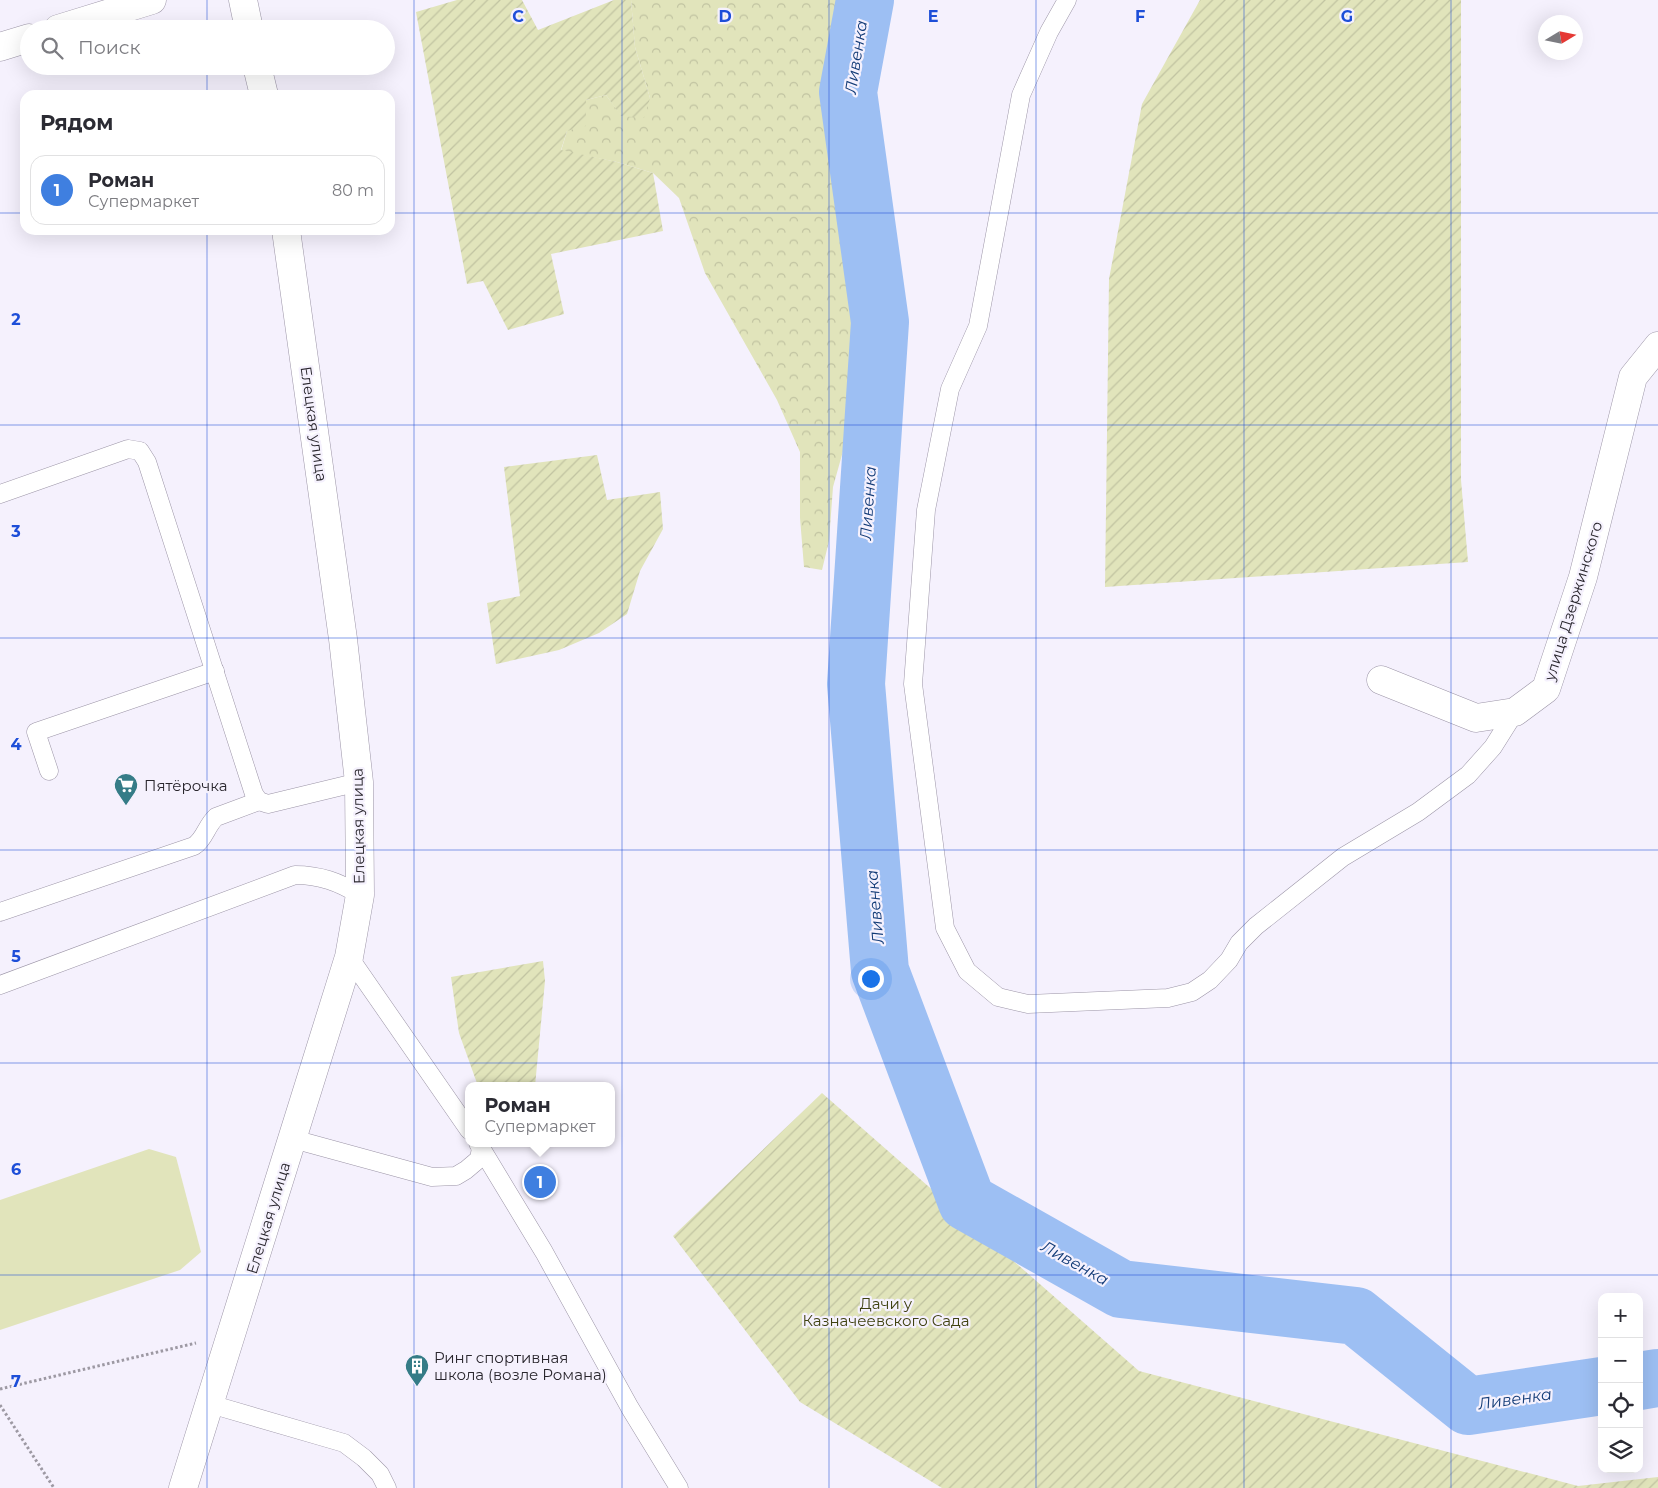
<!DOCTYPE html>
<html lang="ru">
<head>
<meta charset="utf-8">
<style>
	body { margin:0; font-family:Montserrat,sans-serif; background:#f2f2f3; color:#2b2b33 }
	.controls { position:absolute; right:15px; bottom:15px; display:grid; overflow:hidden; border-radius:10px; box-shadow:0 5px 20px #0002 }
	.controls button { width:45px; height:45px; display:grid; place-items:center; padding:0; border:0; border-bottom:1px solid #e1e1e2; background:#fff; color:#2b2b33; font:25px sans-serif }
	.compass { position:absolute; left:1538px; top:15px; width:45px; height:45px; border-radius:50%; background:#fff; box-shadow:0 5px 20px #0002; rotate:80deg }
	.you { position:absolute; left:870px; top:978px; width:18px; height:18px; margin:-12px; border:4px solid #fff; border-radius:50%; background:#1a73e8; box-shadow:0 0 0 8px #1a73e833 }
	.badge { display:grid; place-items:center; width:32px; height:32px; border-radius:50%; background:#0f766e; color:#fff; font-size:16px; font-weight:700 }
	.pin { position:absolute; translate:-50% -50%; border:2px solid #fff; box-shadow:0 1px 5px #0006 }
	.popup { position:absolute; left:465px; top:1082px; width:150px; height:65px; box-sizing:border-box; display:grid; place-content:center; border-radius:10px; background:#fff; filter:drop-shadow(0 1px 4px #0005); font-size:16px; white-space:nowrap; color:#7c7c81 }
	.popup b { font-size:19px; color:#2b2b33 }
	.popup::after { content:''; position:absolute; left:50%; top:100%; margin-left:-10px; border:10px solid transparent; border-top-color:#fff }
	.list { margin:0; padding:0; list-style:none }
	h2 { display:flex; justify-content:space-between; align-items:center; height:65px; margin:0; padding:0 20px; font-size:21px }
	h2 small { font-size:16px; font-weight:400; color:#7c7c81 }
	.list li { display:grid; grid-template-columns:32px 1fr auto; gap:15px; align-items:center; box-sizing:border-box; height:70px; margin:0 10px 10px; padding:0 10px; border:1px solid #e1e1e2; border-radius:15px }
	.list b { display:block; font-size:19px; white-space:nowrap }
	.list p { margin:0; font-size:16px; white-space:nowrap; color:#7c7c81 }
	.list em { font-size:16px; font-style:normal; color:#7c7c81 }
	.icon { flex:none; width:28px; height:28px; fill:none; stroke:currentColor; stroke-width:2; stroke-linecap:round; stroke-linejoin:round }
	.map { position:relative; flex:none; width:1658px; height:1488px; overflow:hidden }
	.search { position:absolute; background:#fff; box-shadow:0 5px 20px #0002; left:20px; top:20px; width:375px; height:55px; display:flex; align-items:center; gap:12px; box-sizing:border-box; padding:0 18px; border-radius:28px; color:#7c7c81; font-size:19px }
	.panel { position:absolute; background:#fff; box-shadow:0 5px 20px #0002; left:20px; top:90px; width:375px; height:145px; border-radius:15px }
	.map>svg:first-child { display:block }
	.grass { fill:#e1e4bb }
	.forest { fill:url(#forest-crowns) }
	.garden { fill:url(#garden-furrows) }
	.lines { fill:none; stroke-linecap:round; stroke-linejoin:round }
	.river { stroke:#9dbff3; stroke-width:58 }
	.service-casing { stroke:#9c95a7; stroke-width:19 }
	.minor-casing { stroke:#9c95a7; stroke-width:29 }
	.tertiary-casing { stroke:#9c95a7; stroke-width:29 }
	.path { stroke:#9d99a3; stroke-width:3; stroke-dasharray:2.5 2.5; stroke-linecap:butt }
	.service { stroke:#fff; stroke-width:18 }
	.minor { stroke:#fff; stroke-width:28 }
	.tertiary { stroke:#fff; stroke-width:28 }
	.grid { fill:none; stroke:#1d4ed8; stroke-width:1; stroke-opacity:0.55 }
	.labels { text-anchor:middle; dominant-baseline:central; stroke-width:4.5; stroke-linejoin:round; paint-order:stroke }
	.street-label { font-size:15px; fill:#29262d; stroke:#f5f1fd }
	.poi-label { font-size:15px; fill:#29262d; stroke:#f5f1fd; text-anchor:start }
	.park-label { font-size:15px; fill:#3f4110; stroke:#f5f1fd }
	.water-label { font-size:16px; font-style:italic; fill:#123b77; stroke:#f5f1fd }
	.grid-label { font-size:16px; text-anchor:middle; font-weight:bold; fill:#1d4ed8; stroke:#f5f1fd; stroke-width:4.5; stroke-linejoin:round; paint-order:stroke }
</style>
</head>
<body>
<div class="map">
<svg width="1658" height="1488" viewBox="0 0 1658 1488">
	<defs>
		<pattern id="forest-crowns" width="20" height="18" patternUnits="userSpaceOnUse" patternTransform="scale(1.25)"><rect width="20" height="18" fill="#e1e4bb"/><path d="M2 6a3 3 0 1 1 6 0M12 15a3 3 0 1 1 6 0" fill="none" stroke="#c1c3a1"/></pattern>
		<pattern id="garden-furrows" width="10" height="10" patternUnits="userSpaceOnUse" patternTransform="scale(1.25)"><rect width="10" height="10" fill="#e1e4bb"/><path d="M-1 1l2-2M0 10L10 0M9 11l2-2" fill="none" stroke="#c1c3a1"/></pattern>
	</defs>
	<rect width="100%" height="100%" fill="#f5f1fd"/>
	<polygon class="grass" points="149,1149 176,1157 201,1252 180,1270 0,1330 0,1200"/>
	<polygon class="forest" points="631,0 851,0 834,98 853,227 863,396 845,444 833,487 829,541 822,570 804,567 800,518 800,452 777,400 705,273 679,198 653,173 617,162 561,151 567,131 586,100 606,95 621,115 650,98 635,47"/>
	<g class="garden">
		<polygon points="457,0 522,0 538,30 614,0 631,0 635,47 650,98 644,118 621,116 606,95 586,100 586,126 567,131 561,150 617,162 653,173 663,231 551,254 564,314 508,330 483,281 467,284 416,12"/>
		<polygon points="1200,0 1461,0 1461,480 1468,562 1105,587 1109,279 1142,104"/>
		<polygon points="597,455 607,500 660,492 663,529 640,571 627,614 599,633 559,650 496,664 487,603 520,596 504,467"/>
		<polygon points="543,961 545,981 535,1086 478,1086 459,1033 451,977"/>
		<polygon points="822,1093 1139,1371 1578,1486 1658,1477 1658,1488 942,1488 800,1402 673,1236"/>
	</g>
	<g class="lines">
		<g class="river">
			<polyline points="865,0 848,92 880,322 856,684 880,971 967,1202 1121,1289 1356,1316 1468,1406 1602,1386"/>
			<polyline points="1639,1381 1658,1378"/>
		</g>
		<g class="service-casing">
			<g id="service">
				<polyline points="1067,0 1049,32 1021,95 978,326 950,389 926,510 913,684 945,928 967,971 998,997 1028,1004 1168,998 1192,992 1210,980 1229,960 1239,943 1256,926 1343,857 1418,812 1468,775 1493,747 1515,712"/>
				<polyline points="0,494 128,449 140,451 147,462 254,794 259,801 268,804 359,782"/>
				<polyline points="49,771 36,732 215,671"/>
				<path d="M0,912L194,846C205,839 206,826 216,817L259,801"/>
				<polyline points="349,957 469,1130"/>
				<path d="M0,985L295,875C320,875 339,882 360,895"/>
				<polyline points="293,1139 432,1177 456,1176 466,1170 479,1159 481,1148"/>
				<polyline points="478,1143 544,1252 630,1408 679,1488"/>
				<polyline points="210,1404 344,1443 364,1458 380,1474 387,1488"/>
			</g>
		</g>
		<g class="minor-casing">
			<g id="minor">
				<polyline points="58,29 152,0"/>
				<polyline points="0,47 29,38"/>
				<polyline points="1381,680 1476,718 1515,712 1546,689 1583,577 1633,377 1658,346"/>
			</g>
		</g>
		<g class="tertiary-casing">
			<g id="tertiary">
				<polyline points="243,0 249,29"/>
				<polyline points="257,66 264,95"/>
				<polyline points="183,1488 349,957 360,895 359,782 343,639 286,230"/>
			</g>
		</g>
		<g class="path">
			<polyline points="0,1389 196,1343"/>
			<polyline points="0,1405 54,1488"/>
		</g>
		<use href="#service" class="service"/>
		<use href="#minor" class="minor"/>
		<use href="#tertiary" class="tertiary"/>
	</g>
	<path class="grid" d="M207,0V29M414,0V1488M622,0V1488M829,0V1488M1036,0V1488M1244,0V1488M1451,0V1488M207,66V95M0,213H25M390,213H1658M207,230V1488M0,425H1658M0,638H1658M0,850H1658M0,1063H1658M0,1275H1658"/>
	<defs>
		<g id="supermarket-pin" transform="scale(1.25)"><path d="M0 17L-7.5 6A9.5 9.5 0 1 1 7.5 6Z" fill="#357c87" stroke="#f5f1fd"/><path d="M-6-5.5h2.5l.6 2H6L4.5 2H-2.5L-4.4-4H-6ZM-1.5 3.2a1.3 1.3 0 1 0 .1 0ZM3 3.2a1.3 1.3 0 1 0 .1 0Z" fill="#fff"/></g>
		<g id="building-pin" transform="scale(1.25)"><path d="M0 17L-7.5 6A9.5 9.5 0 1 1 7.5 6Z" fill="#357c87" stroke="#f5f1fd"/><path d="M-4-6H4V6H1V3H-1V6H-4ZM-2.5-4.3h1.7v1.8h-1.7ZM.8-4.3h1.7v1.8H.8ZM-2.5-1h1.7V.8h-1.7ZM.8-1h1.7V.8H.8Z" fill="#fff"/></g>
	</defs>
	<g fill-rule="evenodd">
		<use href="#supermarket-pin" x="126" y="785"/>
		<use href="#building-pin" x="417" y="1366"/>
	</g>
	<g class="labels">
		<g class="street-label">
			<text transform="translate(314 424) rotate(82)">Елецкая улица</text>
			<text transform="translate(1573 601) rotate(-73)">улица Дзержинского</text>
			<text transform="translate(358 826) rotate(-91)">Елецкая улица</text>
			<text transform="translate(268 1218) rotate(-73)">Елецкая улица</text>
		</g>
		<g class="poi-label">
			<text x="144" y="785">Пятёрочка</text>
			<text x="434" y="1357">Ринг спортивная<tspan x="434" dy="17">школа (возле Романа)</tspan></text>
		</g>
		<g class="park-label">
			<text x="886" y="1303">Дачи у<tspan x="886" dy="17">Казначеевского Сада</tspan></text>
		</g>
		<g class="water-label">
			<text transform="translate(856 57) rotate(-81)">Ливенка</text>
			<text transform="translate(868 503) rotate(-86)">Ливенка</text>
			<text transform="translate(875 907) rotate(-95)">Ливенка</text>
			<text transform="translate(1075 1263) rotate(29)">Ливенка</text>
			<text transform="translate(1515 1399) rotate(-8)">Ливенка</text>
		</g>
	</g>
	<g class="grid-label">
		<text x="518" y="22">C</text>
		<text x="725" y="22">D</text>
		<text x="933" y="22">E</text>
		<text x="1140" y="22">F</text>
		<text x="1347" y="22">G</text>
		<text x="16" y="325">2</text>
		<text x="16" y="537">3</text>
		<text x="16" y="750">4</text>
		<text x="16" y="962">5</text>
		<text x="16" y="1175">6</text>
		<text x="16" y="1387">7</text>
	</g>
</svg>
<div class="controls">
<button>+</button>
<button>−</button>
<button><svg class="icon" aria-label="locate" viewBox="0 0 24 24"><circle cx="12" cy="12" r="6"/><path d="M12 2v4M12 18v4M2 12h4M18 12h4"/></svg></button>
<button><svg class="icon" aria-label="layers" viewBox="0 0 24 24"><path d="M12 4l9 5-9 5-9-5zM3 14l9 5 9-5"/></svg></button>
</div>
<svg class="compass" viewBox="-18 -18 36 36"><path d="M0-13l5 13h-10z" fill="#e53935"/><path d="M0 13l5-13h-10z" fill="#7c7c81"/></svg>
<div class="you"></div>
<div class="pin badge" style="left:540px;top:1182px;background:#3f7fe0">1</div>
<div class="popup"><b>Роман</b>Супермаркет</div>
<div class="search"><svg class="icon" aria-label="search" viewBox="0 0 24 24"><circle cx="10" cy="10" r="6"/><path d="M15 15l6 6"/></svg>Поиск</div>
<section class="panel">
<h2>Рядом<small></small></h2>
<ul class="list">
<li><span class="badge" style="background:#3f7fe0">1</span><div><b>Роман</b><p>Супермаркет</p></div><em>80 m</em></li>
</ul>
</section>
</div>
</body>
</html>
